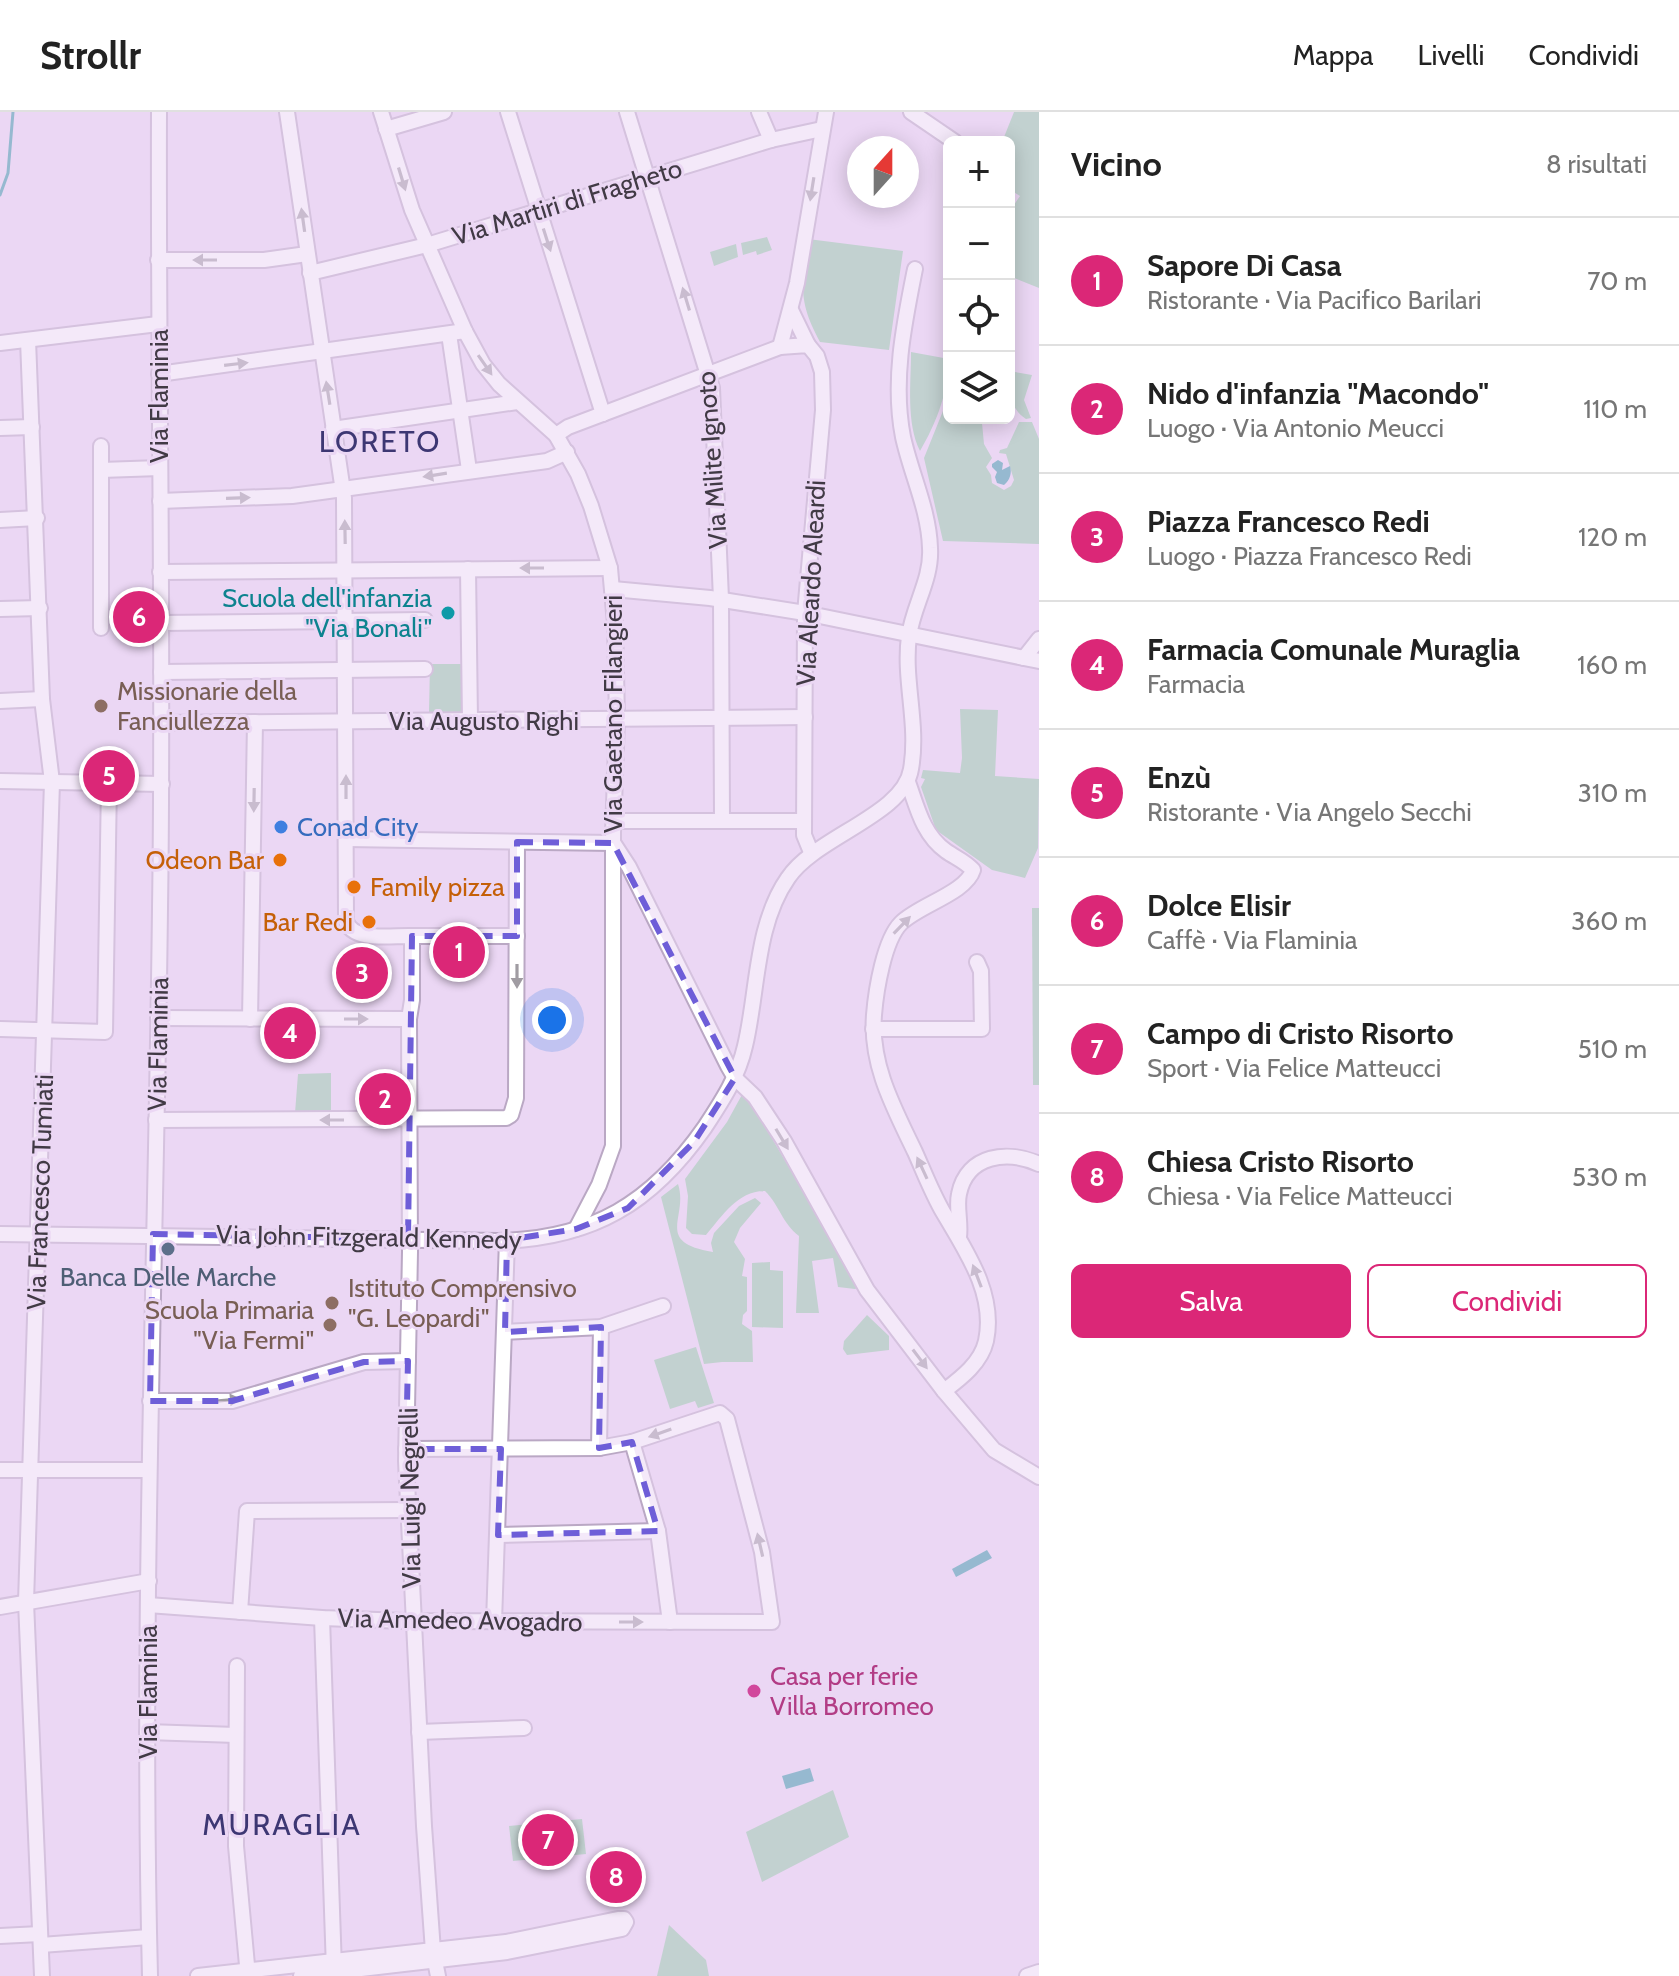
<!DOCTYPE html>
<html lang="it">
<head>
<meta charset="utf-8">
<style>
	body { margin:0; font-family:Cabin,sans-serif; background:#f6f6f6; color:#222 }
	.controls { position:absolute; right:24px; top:24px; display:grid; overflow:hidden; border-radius:12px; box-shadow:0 4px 20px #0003 }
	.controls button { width:72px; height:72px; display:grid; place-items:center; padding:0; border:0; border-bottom:2px solid #e0e0e0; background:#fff; color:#222; font:40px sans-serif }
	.compass { position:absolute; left:847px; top:24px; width:72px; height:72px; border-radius:50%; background:#fff; box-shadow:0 4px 20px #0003; rotate:21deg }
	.you { position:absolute; left:552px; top:908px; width:28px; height:28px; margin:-20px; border:6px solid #fff; border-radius:50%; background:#1a73e8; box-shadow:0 0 0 12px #1a73e833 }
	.badge { display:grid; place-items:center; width:52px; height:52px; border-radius:50%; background:#db2777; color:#fff; font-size:26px; font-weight:700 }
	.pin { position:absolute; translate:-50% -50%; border:4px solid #fff; box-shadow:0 2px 8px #0006 }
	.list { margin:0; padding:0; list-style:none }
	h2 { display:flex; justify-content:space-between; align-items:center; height:104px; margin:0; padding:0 32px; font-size:34px }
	h2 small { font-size:26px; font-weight:400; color:#767676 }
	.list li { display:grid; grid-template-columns:52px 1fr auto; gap:24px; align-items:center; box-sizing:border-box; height:128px; padding:0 32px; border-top:2px solid #e0e0e0 }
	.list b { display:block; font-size:30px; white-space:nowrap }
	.list p { margin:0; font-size:26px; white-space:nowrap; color:#767676 }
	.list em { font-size:26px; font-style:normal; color:#767676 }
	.actions { display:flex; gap:16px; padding:24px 32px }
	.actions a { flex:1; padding:18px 0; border:2px solid #db2777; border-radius:12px; text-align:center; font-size:28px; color:#db2777 }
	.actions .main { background:#db2777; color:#fff }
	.icon { flex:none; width:44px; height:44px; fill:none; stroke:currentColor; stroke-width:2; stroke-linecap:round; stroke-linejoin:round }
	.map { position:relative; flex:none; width:1039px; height:1864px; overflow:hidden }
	header { display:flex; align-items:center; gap:48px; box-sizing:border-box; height:112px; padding:0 40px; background:#fff; border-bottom:2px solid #e0e0e0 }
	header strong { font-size:38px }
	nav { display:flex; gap:44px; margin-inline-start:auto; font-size:28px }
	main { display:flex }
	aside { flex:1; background:#fff }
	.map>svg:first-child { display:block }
	.green { fill:#91caa5 }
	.water { fill:#2f95a4 }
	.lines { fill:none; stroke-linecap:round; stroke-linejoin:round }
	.stream { stroke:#2f95a4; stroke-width:3 }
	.minor-casing { stroke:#baa8c4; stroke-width:18 }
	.minor { stroke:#fff; stroke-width:14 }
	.oneway { fill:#a09ca2 }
	.marked { fill:none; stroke:#6e5ed8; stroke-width:6; stroke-dasharray:16 10; stroke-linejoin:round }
	.culture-dot { fill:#0f9aa8; stroke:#ebd7f4; stroke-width:3 }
	.education-dot { fill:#8d6e63; stroke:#ebd7f4; stroke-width:3 }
	.shop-dot { fill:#3f7fe0; stroke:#ebd7f4; stroke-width:3 }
	.food-dot { fill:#e8710a; stroke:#ebd7f4; stroke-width:3 }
	.service-dot { fill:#5c6f8a; stroke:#ebd7f4; stroke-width:3 }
	.hotel-dot { fill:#d1479c; stroke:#ebd7f4; stroke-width:3 }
	.labels { text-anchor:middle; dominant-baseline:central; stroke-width:6; stroke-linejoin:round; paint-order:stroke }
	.street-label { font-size:26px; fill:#413a45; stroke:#ebd7f4 }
	.culture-label { font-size:26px; fill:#0d838f; stroke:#ebd7f4; text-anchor:end }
	.education-label { font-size:26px; fill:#785e54; stroke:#ebd7f4; text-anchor:start }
	.shop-label { font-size:26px; fill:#366cbe; stroke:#ebd7f4; text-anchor:start }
	.food-label { font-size:26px; fill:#c56008; stroke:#ebd7f4; text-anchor:end }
	.service-label { font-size:26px; fill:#4e5e75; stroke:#ebd7f4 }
	.hotel-label { font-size:26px; fill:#b23c85; stroke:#ebd7f4; text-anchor:start }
	.quarter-label { font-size:30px; letter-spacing:2px; fill:#3d3773; stroke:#ebd7f4 }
</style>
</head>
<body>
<header>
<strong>Strollr</strong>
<nav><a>Mappa</a><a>Livelli</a><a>Condividi</a></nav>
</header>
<main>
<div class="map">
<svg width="1039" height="1864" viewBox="0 0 1039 1864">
	<rect width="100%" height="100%" fill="#ebd7f4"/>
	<g class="green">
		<polygon points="1014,0 1039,0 1039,176 1009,164 1009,100 1020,84 1009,77 1009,30 1002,30"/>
		<polygon points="767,125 772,138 757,143 756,139 743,143 741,131"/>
		<path d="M808,127L903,139L889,238L820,230C797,188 802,172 808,127Z"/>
		<polygon points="736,132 738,145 714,154 710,140"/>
		<path d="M911,240L949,247C949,278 936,312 920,339C906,311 911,271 911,240Z"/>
		<path d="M1009,259L1032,263L1024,288L1031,306L1026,307C1009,296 1009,278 1009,259Z"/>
		<polygon points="949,284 949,306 977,306 978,311 982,311 984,332 992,346 986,355 991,363 992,371 1004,378 1011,374 1014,368 1006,342 999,341 1000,338 1007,336 1019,310 1032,310 1039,327 1039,432 943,429 924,346"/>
		<polygon points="430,552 465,552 462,601 429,600"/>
		<polygon points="960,597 998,598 995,664 1039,667 1038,736 1025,766 992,758 936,718 921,675 925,667 921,666 923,658 960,661 962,646"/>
		<polygon points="1032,796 1039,796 1039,973 1033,973"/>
		<polygon points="331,961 331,1000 295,1001 298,962"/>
		<path d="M744,979L860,1175L855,1177L838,1175L833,1146L812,1149L819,1201H796L799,1124C782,1111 780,1094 765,1079C738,1079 723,1103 706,1123L692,1122L686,1116L688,1084L685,1067L727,1010Z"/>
		<path d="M678,1072C689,1105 653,1130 713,1140L711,1131L714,1121L739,1094L755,1086L761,1091L740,1116L734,1130L745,1147L742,1164L747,1165V1199L743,1203L742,1212L752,1219L753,1250H722L704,1252L661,1085Z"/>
		<polygon points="770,1150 770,1158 783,1159 783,1216 752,1215 752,1151"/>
		<polygon points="867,1203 889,1224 889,1238 847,1243 843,1237 844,1229"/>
		<polygon points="696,1235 714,1291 698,1296 695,1289 670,1297 654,1248"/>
		<polygon points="833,1678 849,1725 762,1770 746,1720"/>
		<polygon points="582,1707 586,1742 513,1749 509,1714"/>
		<polygon points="669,1813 706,1848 709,1864 657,1864"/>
	</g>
	<g class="water">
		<path d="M998,348L1003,351L1002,358L1010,354C1012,361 1010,368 1004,373L997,371L995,365L997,360L992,355V352Z"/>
		<polygon points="987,1438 992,1446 956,1465 952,1457"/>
		<polygon points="810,1656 814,1669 786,1677 782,1664"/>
	</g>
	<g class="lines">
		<polyline class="stream" points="0,83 8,61 13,0"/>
		<g class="minor-casing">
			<g id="minor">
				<path d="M287,0L344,386L346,809C353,831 393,823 412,824V888L409,907L410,1140L406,1349L424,1714L433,1839L438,1864"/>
				<polyline points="381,0 412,98 465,219 483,252 499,272 556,323 578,362 591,394 610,456 615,512 617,607 613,721 613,1034 599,1073 576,1117"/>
				<polyline points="508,0 603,302"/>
				<polyline points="627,0 712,276 721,487 722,708"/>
				<polyline points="759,0 771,28"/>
				<polyline points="911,0 955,30"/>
				<polyline points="386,17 444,0"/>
				<polyline points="158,148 264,148 307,142"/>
				<polyline points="310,161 427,133 771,28 822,17"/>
				<polyline points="791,198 808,233"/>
				<polyline points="449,222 469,358"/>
				<polyline points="28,228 42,587 52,670 26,1490 42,1864"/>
				<polyline points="0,231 158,212"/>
				<polyline points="780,235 797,171 826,0"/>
				<polyline points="159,262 465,219"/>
				<polyline points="0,316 32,315"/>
				<polyline points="333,317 517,290"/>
				<polyline points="556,323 568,315 780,235 808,233 817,244 822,260 823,298 805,501 804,723 811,740"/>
				<polyline points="101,334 101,516"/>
				<polyline points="101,358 160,356"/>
				<polyline points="160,389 292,384 547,349 567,340"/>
				<polyline points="0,408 37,406"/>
				<polyline points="468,457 470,609"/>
				<polyline points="160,460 610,456"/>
				<polyline points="613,477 710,486 805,501 1039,549"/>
				<polyline points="0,497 40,496"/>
				<polyline points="161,511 425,508"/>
				<polyline points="1024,546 1039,527"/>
				<polyline points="161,560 425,557"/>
				<polyline points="0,589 42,587"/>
				<polyline points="162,611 805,605"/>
				<polyline points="0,669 162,672"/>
				<path d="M908,670C917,695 923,723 946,739C956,746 965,749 973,758C966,781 919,793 901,811C884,828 876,878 874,903C870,953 894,996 915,1040C924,1060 932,1081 943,1100C966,1139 996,1182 986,1229C981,1251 961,1266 944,1279"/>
				<polyline points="614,709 804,709"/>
				<polyline points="346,727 613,731"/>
				<polyline points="614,732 629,755 728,954 735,966 755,985 784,1029 867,1178 944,1279 994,1338 1039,1365"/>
				<polyline points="412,824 517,824"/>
				<polyline points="158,906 409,907"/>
				<polyline points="250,907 255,610"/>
				<polyline points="0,917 105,920 109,671"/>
				<polyline points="873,917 982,917 981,859 977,850"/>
				<polyline points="156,1008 506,1006 511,1003 516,986 517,730"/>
				<path d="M0,1122L498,1129C593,1127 652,1091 705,1015C722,989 738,965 745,934C758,880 755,813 788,766C815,725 904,703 911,657C919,612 903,568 909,524C913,494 932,467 930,436C929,398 911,362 903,325C892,269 904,212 915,157"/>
				<path d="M959,1125C961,1110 956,1095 959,1082C967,1042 1008,1038 1039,1052"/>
				<polyline points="505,1220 601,1215 663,1194"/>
				<polyline points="150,1289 232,1289 364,1250 408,1249"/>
				<polyline points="632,1330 658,1419 670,1510"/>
				<polyline points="599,1336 601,1215"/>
				<polyline points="0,1358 149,1358"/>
				<polyline points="498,1423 658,1419"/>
				<polyline points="148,1493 322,1506 405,1509 772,1510 762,1440 727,1307 720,1301 632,1330 599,1336 406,1337"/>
				<polyline points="0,1495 149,1469"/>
				<polyline points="240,1500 247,1399 408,1398"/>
				<polyline points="322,1506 334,1857"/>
				<polyline points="494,1510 507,1128"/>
				<polyline points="237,1554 236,1734 248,1864"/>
				<polyline points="147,1620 236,1623"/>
				<polyline points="419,1620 524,1616"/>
				<polyline points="0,1824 40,1822"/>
				<polyline points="41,1833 149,1825"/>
				<path d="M150,1864C141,1508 156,1152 160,796C164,531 158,265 159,0"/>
				<polyline points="198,1864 506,1830 618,1807 624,1807 626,1810 622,1817 507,1840 301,1864"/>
				<polyline points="1027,1864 1039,1860"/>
			</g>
		</g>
		<use href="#minor" class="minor"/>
	</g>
	<defs><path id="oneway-solid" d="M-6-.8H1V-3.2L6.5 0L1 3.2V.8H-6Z" transform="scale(2)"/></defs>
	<g class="oneway">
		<use href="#oneway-solid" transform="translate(402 67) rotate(73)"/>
		<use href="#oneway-solid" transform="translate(812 77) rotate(99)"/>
		<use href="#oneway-solid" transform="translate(303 108) rotate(-98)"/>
		<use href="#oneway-solid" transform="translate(547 128) rotate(72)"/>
		<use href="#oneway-solid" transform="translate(205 148) rotate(180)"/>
		<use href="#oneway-solid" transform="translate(686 187) rotate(-107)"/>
		<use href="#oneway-solid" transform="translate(236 252) rotate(-7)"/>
		<use href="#oneway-solid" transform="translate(485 253) rotate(55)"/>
		<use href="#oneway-solid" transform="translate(328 281) rotate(-99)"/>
		<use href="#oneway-solid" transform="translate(435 363) rotate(171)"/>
		<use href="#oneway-solid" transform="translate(238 386) rotate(-2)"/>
		<use href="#oneway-solid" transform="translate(345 420) rotate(-91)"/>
		<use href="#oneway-solid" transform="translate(532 456) rotate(180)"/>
		<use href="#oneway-solid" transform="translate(346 675) rotate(-90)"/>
		<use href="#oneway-solid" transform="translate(254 688) rotate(91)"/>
		<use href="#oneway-solid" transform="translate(902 813) rotate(-46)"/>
		<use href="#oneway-solid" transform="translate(517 864) rotate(90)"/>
		<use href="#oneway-solid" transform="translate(356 907)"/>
		<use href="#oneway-solid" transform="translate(332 1008) rotate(180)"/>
		<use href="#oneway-solid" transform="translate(782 1027) rotate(59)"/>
		<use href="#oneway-solid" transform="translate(922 1056) rotate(-115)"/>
		<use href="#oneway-solid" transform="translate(977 1164) rotate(-111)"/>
		<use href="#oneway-solid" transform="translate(920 1247) rotate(53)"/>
		<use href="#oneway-solid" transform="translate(228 1288) rotate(-5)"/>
		<use href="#oneway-solid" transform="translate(660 1321) rotate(161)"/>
		<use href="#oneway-solid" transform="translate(760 1433) rotate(-103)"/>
		<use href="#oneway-solid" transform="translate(631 1510)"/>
	</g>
	<path d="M0 0H1039V1864H0ZM517,730L613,731L735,966L694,1030L628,1096L576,1117L507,1128L505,1220L601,1215L599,1336L632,1330L658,1419L498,1423L501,1337H406L408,1249L364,1250L232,1289H150L153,1122L408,1127L412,824H517Z" fill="#ebd7f4" fill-opacity=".55" fill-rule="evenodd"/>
	<path class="marked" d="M517,730L613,731L735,966L694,1030L628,1096L576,1117L507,1128L505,1220L601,1215L599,1336L632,1330L658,1419L498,1423L501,1337H406L408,1249L364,1250L232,1289H150L153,1122L408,1127L412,824H517Z"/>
	<circle class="culture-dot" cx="448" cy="501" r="8"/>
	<g class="education-dot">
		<circle cx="101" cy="594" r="8"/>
		<circle cx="332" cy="1191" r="8"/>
		<circle cx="330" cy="1213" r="8"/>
	</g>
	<circle class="shop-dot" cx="281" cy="715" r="8"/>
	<g class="food-dot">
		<circle cx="280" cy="748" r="8"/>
		<circle cx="354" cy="775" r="8"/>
		<circle cx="369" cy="810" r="8"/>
	</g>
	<circle class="service-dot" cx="168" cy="1137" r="8"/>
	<circle class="hotel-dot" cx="754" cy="1579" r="8"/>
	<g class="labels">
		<g class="street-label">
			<text transform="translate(567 90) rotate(-17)">Via Martiri di Fragheto</text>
			<text transform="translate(159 284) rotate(-90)">Via Flaminia</text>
			<text transform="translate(712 348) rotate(-94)">Via Milite Ignoto</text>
			<text transform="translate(811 471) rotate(-87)">Via Aleardo Aleardi</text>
			<text transform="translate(613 602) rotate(-90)">Via Gaetano Filangieri</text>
			<text x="484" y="609">Via Augusto Righi</text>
			<text transform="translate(158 932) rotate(-89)">Via Flaminia</text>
			<text transform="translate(40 1080) rotate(-88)">Via Francesco Tumiati</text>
			<text transform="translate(369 1125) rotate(1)">Via John Fitzgerald Kennedy</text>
			<text transform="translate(410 1386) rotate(-91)">Via Luigi Negrelli</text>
			<text transform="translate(460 1508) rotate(1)">Via Amedeo Avogadro</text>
			<text transform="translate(148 1580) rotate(-90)">Via Flaminia</text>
		</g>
		<g class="culture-label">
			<text x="432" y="486">Scuola dell'infanzia<tspan x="432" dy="30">"Via Bonali"</tspan></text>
		</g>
		<g class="education-label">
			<text x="117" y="579">Missionarie della<tspan x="117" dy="30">Fanciullezza</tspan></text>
			<text x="348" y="1176">Istituto Comprensivo<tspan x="348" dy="30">"G. Leopardi"</tspan></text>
			<text x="314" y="1198" text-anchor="end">Scuola Primaria<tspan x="314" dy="30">"Via Fermi"</tspan></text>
		</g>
		<g class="shop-label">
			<text x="297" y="715">Conad City</text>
		</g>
		<g class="food-label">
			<text x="264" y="748">Odeon Bar</text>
			<text x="370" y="775" text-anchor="start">Family pizza</text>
			<text x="353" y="810">Bar Redi</text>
		</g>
		<g class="service-label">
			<text x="168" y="1165">Banca Delle Marche</text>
		</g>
		<g class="hotel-label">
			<text x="770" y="1564">Casa per ferie<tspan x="770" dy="30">Villa Borromeo</tspan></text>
		</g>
		<g class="quarter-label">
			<text x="380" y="329">LORETO</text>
			<text x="282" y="1712">MURAGLIA</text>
		</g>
	</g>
</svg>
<div class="controls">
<button>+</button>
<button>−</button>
<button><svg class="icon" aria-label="locate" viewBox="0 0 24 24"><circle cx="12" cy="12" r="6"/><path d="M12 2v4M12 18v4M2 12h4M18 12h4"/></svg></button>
<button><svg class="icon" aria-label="layers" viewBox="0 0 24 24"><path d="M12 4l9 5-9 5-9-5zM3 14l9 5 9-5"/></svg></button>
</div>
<svg class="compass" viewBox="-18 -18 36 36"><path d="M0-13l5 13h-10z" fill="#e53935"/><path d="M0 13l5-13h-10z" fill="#767676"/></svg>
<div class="you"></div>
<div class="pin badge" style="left:459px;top:840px">1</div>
<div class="pin badge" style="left:385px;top:987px">2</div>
<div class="pin badge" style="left:362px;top:861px">3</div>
<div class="pin badge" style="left:290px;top:921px">4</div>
<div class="pin badge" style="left:109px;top:664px">5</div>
<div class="pin badge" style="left:139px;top:505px">6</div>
<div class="pin badge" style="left:548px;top:1728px">7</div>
<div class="pin badge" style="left:616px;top:1765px">8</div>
</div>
<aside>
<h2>Vicino<small>8 risultati</small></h2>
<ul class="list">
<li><span class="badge">1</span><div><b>Sapore Di Casa</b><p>Ristorante · Via Pacifico Barilari</p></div><em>70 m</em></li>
<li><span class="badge">2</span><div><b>Nido d'infanzia &quot;Macondo&quot;</b><p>Luogo · Via Antonio Meucci</p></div><em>110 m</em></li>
<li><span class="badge">3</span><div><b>Piazza Francesco Redi</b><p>Luogo · Piazza Francesco Redi</p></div><em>120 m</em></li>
<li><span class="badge">4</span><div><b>Farmacia Comunale Muraglia</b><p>Farmacia</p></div><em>160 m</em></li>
<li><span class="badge">5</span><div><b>Enzù</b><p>Ristorante · Via Angelo Secchi</p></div><em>310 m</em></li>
<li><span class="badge">6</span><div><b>Dolce Elisir</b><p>Caffè · Via Flaminia</p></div><em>360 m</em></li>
<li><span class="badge">7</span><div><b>Campo di Cristo Risorto</b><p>Sport · Via Felice Matteucci</p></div><em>510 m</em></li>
<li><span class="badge">8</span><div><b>Chiesa Cristo Risorto</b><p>Chiesa · Via Felice Matteucci</p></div><em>530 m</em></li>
</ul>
<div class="actions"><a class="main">Salva</a><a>Condividi</a></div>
</aside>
</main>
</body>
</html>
